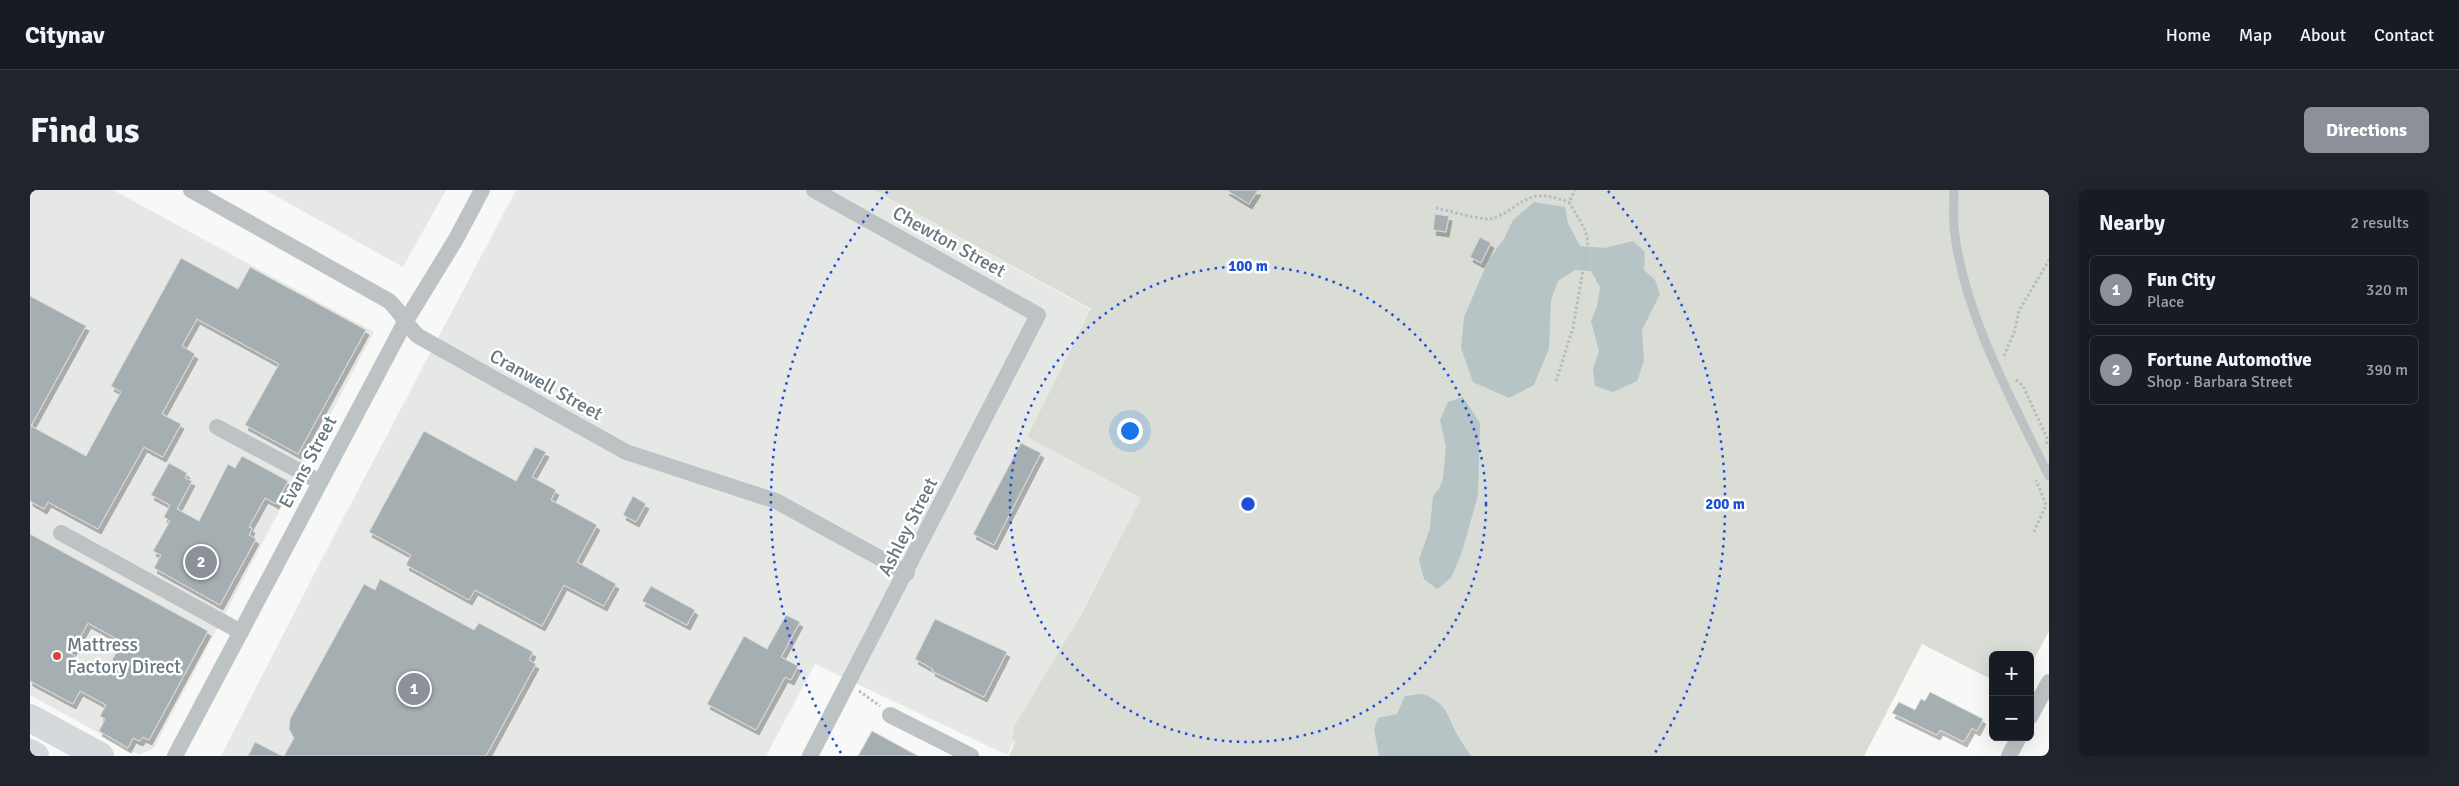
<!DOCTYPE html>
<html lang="en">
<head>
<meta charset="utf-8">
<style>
	body { margin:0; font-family:Signika,sans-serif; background:#20242c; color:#f1f3f6 }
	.controls { position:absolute; right:15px; bottom:15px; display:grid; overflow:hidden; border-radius:8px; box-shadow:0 5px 20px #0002 }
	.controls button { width:45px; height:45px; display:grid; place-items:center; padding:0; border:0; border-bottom:1px solid #363941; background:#171b24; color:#f1f3f6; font:25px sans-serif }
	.you { position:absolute; left:1099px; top:240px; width:18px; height:18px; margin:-12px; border:4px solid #fff; border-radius:50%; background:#1a73e8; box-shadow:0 0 0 8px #1a73e833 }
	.badge { display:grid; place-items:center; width:32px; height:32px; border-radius:50%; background:#8c9099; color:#fff; font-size:16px; font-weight:700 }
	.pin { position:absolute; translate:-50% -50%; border:2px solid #fff; box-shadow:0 1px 5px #0006 }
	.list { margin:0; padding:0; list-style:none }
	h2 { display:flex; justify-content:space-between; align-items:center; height:65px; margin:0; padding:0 20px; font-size:21px }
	h2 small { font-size:16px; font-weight:400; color:#9ea1a6 }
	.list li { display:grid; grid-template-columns:32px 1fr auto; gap:15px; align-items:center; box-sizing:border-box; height:70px; margin:0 10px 10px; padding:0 10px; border:1px solid #363941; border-radius:8px }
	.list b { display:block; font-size:19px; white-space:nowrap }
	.list p { margin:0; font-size:16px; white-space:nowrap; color:#9ea1a6 }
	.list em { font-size:16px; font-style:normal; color:#9ea1a6 }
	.map { position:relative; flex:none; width:2019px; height:566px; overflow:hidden; border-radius:8px }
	header { display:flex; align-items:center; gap:30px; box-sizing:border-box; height:70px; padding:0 25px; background:#171b24; border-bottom:1px solid #363941 }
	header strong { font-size:24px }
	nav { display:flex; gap:28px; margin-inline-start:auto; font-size:18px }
	.intro { display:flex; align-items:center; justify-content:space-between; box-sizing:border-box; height:120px; padding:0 30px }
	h1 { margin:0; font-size:35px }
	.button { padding:12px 22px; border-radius:8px; background:#8c9099; color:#fff; font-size:18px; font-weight:700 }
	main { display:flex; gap:30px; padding:0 30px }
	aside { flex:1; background:#171b24; border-radius:8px; box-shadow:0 5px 20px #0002 }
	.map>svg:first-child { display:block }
	.built { fill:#e6e8e6 }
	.green { fill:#d9ddd5 }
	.water { fill:#b6c4c6 }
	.building { fill:#a5afb2; stroke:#dad9d8; fill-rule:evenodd; filter:url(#shadow) }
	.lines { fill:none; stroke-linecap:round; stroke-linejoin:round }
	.path { stroke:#b8bcbe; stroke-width:3; stroke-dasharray:2.5 2.5; stroke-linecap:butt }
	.lane { stroke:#bdc3c5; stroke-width:9 }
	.street { stroke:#bdc3c5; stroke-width:16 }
	.highway { stroke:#d4d9db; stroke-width:28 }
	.ring { fill:none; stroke:#1d4ed8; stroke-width:2.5; stroke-dasharray:2.5 5 }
	.poi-dot { fill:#d4473a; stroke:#fff; stroke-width:2 }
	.labels { text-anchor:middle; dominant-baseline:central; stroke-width:5; stroke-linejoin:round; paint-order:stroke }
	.street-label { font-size:19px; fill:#66777e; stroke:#fff }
	.poi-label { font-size:19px; fill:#66777e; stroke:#fff; text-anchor:start }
	.centre { fill:#1d4ed8; stroke:#fff; stroke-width:2.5 }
	.ring-label { font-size:15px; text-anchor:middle; font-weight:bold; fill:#1d4ed8; stroke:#fff; stroke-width:5; stroke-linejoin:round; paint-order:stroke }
</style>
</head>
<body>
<header>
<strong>Citynav</strong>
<nav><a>Home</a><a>Map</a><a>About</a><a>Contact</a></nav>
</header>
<div class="intro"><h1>Find us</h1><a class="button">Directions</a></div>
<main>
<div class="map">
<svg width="2019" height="566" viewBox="0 0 2019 566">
	<defs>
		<filter id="shadow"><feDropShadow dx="3" dy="5" stdDeviation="0" flood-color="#0004"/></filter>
	</defs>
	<rect width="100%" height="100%" fill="#f8f8f6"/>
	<g class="built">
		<polygon points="0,0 83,0 344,142 124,558 109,565 0,505"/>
		<polygon points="235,0 416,0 373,77"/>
		<polygon points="486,0 844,0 1061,120 997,247 1111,308 977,565 785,474 736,566 191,566 295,363"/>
	</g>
	<polygon class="green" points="844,0 2019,0 2019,441 2000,477 2000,465 1963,465 1963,490 1892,454 1834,566 979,566 985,552 982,548 985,535 1049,428 1111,308 997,247 1061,119"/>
	<g class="water">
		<polygon points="1504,12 1535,17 1538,33 1550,56 1575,58 1603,51 1615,62 1614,80 1625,90 1630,104 1612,140 1614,171 1607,191 1583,202 1565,196 1563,179 1569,161 1561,131 1567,117 1570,97 1561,81 1545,80 1528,91 1521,110 1519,158 1504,195 1479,208 1443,192 1431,158 1434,127 1459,69 1474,49 1483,30"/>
		<polygon points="1433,207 1450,233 1448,305 1432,362 1421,388 1407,399 1394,389 1389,370 1400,338 1403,306 1409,299 1413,288 1416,257 1410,230 1418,212"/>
		<path d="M1392,504C1417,512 1417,526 1428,546C1432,553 1437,560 1441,566H1349L1344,539L1348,528L1367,524L1375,506Z"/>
	</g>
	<g class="building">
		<polygon points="1196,0 1228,0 1219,14"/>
		<polygon points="1405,24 1419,26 1416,42 1403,40"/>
		<polygon points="1450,47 1461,53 1451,73 1440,67"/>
		<polygon points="151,68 208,99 220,77 336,140 268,264 215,235 249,174 167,129 152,156 165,164 132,224 151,234 133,267 114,257 68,339 18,312 14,319 0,311 0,106 56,136 1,236 56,266 91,202 81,196"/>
		<polygon points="394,241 486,291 505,257 516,262 502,287 526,300 521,310 567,335 547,372 586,394 574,416 534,395 512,436 445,400 439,410 376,375 381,365 339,342"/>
		<polygon points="991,253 1011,263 964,355 943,344"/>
		<polygon points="212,266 258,291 246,314 235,308 219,337 222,338 219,345 226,349 190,415 124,378 131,365 123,361 140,331 134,327 140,315 121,305 139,273 157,283 155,288 162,291 147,319 169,331 198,274 205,278"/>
		<polygon points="603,306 616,314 606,332 593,325"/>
		<path d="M0,344L178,441L119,550L113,547L110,551L103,548L98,558L69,541L75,529L70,526L76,515L50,501L43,514L0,491ZM58,433L92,452L74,485L43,469L45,466L41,464Z"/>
		<polygon points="350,389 444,440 449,433 503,462 499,470 506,474 456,566 254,566 264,548 259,539 260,529 334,394 345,400"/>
		<polygon points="621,396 665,420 657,435 612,411"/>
		<polygon points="756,425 770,432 751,467 768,476 761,490 755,487 726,540 677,514 714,446 737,459"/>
		<polygon points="905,429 977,462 954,507 902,481 903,479 885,469"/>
		<polygon points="1900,502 1953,529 1947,541 1942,538 1934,552 1910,540 1907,545 1862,523 1869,512 1885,520 1891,509 1895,511"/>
		<polygon points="842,541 888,566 828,566"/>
		<polygon points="225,552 252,566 218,566"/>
	</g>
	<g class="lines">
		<g class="path">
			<path d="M1406,18C1421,21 1445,29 1460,29C1466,28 1473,24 1478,21C1504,3 1508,2 1539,12"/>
			<polyline points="1974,166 1985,140 1989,121 2019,70"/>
			<polyline points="1986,190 1993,196 2017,248 2017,255"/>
			<polyline points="1526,191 1543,138 1558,51 1555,40 1539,12 1545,0"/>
			<polyline points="2004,342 2016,315 2006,290"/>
			<polyline points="829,501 850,516"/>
		</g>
		<path class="lane" d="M1924,0C1924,13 1923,26 1924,38C1933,122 1982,211 2019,286"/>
		<g class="street">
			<path d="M161,0L359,111C371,122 376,135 388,146L596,262L746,311L877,383"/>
			<polyline points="187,237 290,292"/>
			<polyline points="31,343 211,442"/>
			<polyline points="860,525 941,566"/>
			<polyline points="2000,527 2019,492"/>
			<polyline points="145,566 374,134 426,49 452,0"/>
			<polyline points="780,566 1008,125 784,0"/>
			<polyline points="1979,566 1989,547"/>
		</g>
		<g class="highway">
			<polyline points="0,528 70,566"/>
			<polyline points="0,563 5,566"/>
		</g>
	</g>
	<g class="ring">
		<circle cx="1218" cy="314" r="238"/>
		<path d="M811 563A477 477 0 0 1 858 1M1578 1A477 477 0 0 1 1625 563"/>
	</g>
	<circle class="poi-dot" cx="27" cy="466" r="5"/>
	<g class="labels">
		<g class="street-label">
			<text transform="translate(919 52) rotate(29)">Chewton Street</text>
			<text transform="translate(516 195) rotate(29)">Cranwell Street</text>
			<text transform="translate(278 272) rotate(-62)">Evans Street</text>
			<text transform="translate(878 337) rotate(-63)">Ashley Street</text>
		</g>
		<g class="poi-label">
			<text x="37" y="455">Mattress<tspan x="37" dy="22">Factory Direct</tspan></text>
		</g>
	</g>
	<circle cx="1218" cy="314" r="8" class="centre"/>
	<g class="ring-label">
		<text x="1218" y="81">100 m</text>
		<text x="1695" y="319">200 m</text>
	</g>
</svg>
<div class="controls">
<button>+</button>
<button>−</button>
</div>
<div class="you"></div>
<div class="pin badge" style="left:384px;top:499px">1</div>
<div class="pin badge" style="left:171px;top:372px">2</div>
</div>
<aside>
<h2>Nearby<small>2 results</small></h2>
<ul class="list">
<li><span class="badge">1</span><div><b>Fun City</b><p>Place</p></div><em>320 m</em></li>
<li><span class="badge">2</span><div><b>Fortune Automotive</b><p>Shop · Barbara Street</p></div><em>390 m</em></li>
</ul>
</aside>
</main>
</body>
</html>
